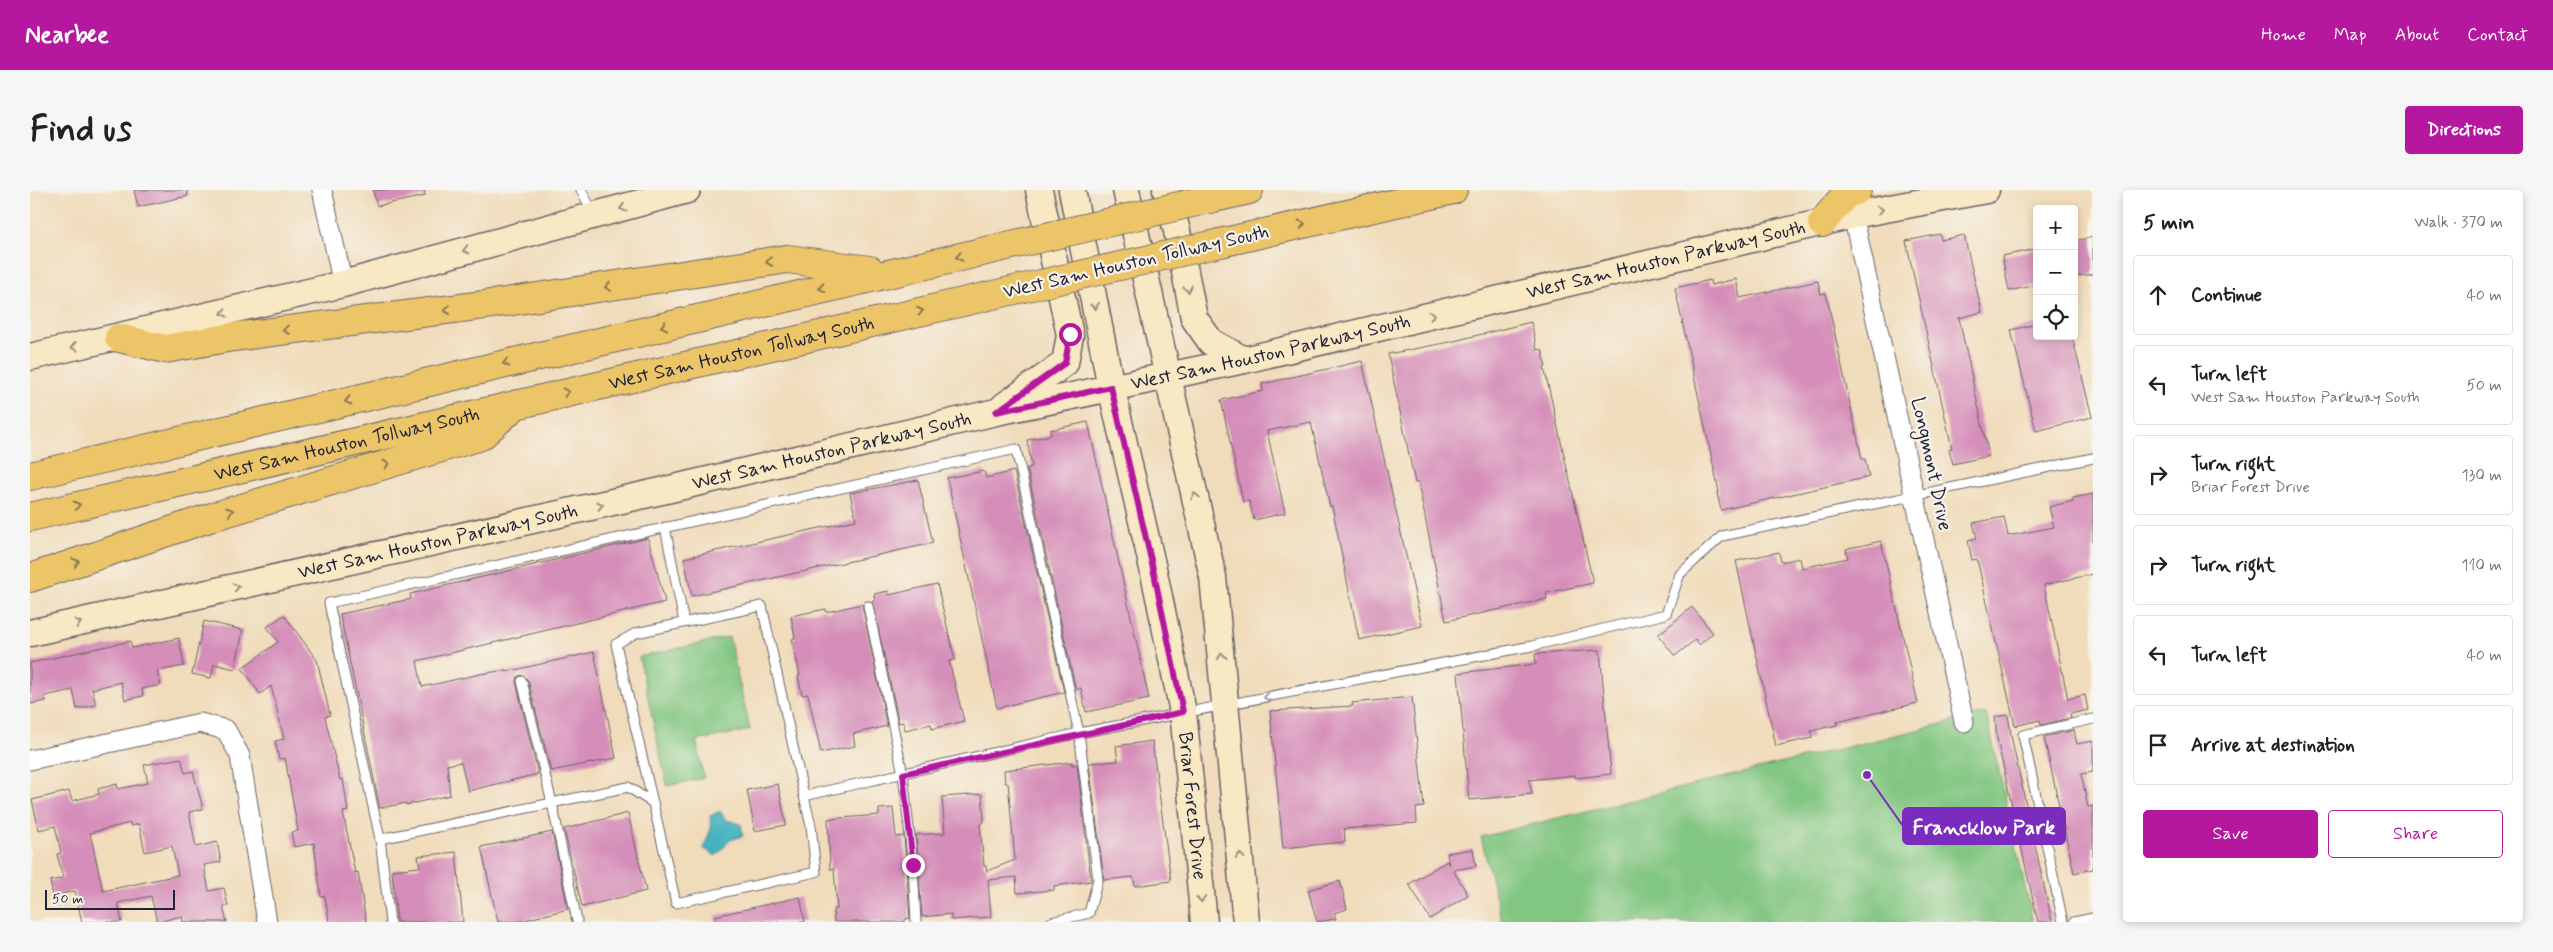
<!DOCTYPE html>
<html lang="en">
<head>
<meta charset="utf-8">
<style>
	body { margin:0; font-family:Mynerve,sans-serif; background:#f6f6f6; color:#202124 }
	.controls { position:absolute; right:15px; top:15px; display:grid; overflow:hidden; border-radius:5px; box-shadow:0 2px 8px #0003 }
	.controls button { width:45px; height:45px; display:grid; place-items:center; padding:0; border:0; border-bottom:1px solid #e0e0e0; background:#fff; color:#202124; font:25px sans-serif }
	.scale { position:absolute; left:15px; bottom:12px; width:130px; box-sizing:border-box; padding-left:5px; border:2px solid #22223b; border-top:0; font-size:14px; line-height:18px; white-space:nowrap; color:#22223b; -webkit-text-stroke:4px #f7f3e8; paint-order:stroke }
	.stop { position:absolute; width:15px; height:15px; margin:-11px; border:4px solid #b5179e; border-radius:50%; background:#fff }
	.stop.end { background:#b5179e; border-color:#fff; box-shadow:0 1px 5px #0008 }
	.list { margin:0; padding:0; list-style:none }
	h2 { display:flex; justify-content:space-between; align-items:center; height:65px; margin:0; padding:0 20px; font-size:21px }
	h2 small { font-size:16px; font-weight:400; color:#757577 }
	.list li { display:grid; grid-template-columns:32px 1fr auto; gap:15px; align-items:center; box-sizing:border-box; height:80px; margin:0 10px 10px; padding:0 10px; border:1px solid #e0e0e0; border-radius:5px }
	.list b { display:block; font-size:19px; white-space:nowrap }
	.list p { margin:0; font-size:16px; white-space:nowrap; color:#757577 }
	.list em { font-size:16px; font-style:normal; color:#757577 }
	.actions { display:flex; gap:10px; padding:15px 20px }
	.actions a { flex:1; padding:11px 0; border:1px solid #b5179e; border-radius:5px; text-align:center; font-size:18px; color:#b5179e }
	.actions .main { background:#b5179e; color:#fff }
	.icon { flex:none; width:28px; height:28px; fill:none; stroke:currentColor; stroke-width:2; stroke-linecap:round; stroke-linejoin:round }
	.map { position:relative; flex:none; width:2063px; height:732px; overflow:hidden; border-radius:5px }
	header { display:flex; align-items:center; gap:30px; box-sizing:border-box; height:70px; padding:0 25px; background:#b5179e; color:#fff }
	header strong { font-size:24px }
	nav { display:flex; gap:28px; margin-inline-start:auto; font-size:18px }
	.intro { display:flex; align-items:center; justify-content:space-between; box-sizing:border-box; height:120px; padding:0 30px }
	h1 { margin:0; font-size:35px }
	.button { padding:12px 22px; border-radius:5px; background:#b5179e; color:#fff; font-size:18px; font-weight:700 }
	main { display:flex; gap:30px; padding:0 30px }
	aside { flex:1; background:#fff; border-radius:5px; box-shadow:0 2px 8px #0003 }
	.map>svg:first-child { display:block }
	.green { fill:#81c681; stroke:#52745e }
	.water { fill:#45b4c0; stroke:#346b7e }
	.building { fill:#d58eb9; fill-rule:evenodd }
	.lines { fill:none; stroke-linecap:round; stroke-linejoin:round }
	.lane-casing { stroke:#6a6367; stroke-width:11 }
	.street-casing { stroke:#6a6367; stroke-width:21 }
	.secondary-casing { stroke:#6a6367; stroke-width:29 }
	.highway-casing { stroke:#6a6367; stroke-width:30 }
	.lane { stroke:#fff; stroke-width:9 }
	.street { stroke:#fff; stroke-width:19 }
	.secondary { stroke:#f8e8c3; stroke-width:26 }
	.highway { stroke:#edc569; stroke-width:28 }
	.highway-bridge-casing { stroke:#6a6367; stroke-width:30; stroke-linecap:butt }
	.highway-bridge { stroke:#edc569; stroke-width:28 }
	.oneway { stroke:#988f86 }
	.oneway2 { stroke:#887452 }
	.oneway3 { stroke:#9c9ca7 }
	.route { stroke:#b5179e; stroke-width:6 }
	.labels { text-anchor:middle; dominant-baseline:central; stroke-width:4.5; stroke-linejoin:round; paint-order:stroke }
	.street-label { font-size:20px; fill:#22223b; stroke:#f7f3e8 }
	.leader { fill:none; stroke:#7b2cbf; stroke-width:2 }
	.callout-dot { fill:#7b2cbf; stroke:#f7f3e8; stroke-width:2 }
	.callout { fill:#7b2cbf; stroke:#7b2cbf; stroke-width:2 }
	.callout-label { font-size:21px; text-anchor:middle; font-weight:bold; fill:#fff }
</style>
</head>
<body>
<header>
<strong>Nearbee</strong>
<nav><a>Home</a><a>Map</a><a>About</a><a>Contact</a></nav>
</header>
<div class="intro"><h1>Find us</h1><a class="button">Directions</a></div>
<main>
<div class="map">
<svg width="2063" height="732" viewBox="0 0 2063 732">
	<rect width="100%" height="100%" fill="#f7f3e8"/>
	<filter id="ink" filterUnits="userSpaceOnUse"><feTurbulence type="fractalNoise" baseFrequency=".02" numOctaves="2"/><feDisplacementMap in="SourceGraphic" scale="10" xChannelSelector="R" yChannelSelector="G"/><feConvolveMatrix kernelMatrix="1 2 1 2 8 2 1 2 1" color-interpolation-filters="sRGB"/></filter>
	<filter id="wash" filterUnits="userSpaceOnUse"><feTurbulence type="fractalNoise" baseFrequency=".0096" numOctaves="4" result="noise"/><feDisplacementMap in="SourceGraphic" scale="20" xChannelSelector="R" yChannelSelector="G"/><feGaussianBlur stdDeviation="1.12" result="paint"/><feColorMatrix in="noise" values="0 0 0 0 0 0 0 0 0 0 0 0 0 0 0 0 0 1.4 0 .05"/><feComposite in="paint" operator="in"/></filter>
	<g filter="url(#wash)">
		<rect width="100%" height="100%" fill="#f0dbba"/>
		<g class="green">
			<polygon points="699,447 720,540 666,551 674,588 637,596 609,467"/>
			<polygon points="1956,523 2003,732 1472,732 1451,647"/>
		</g>
		<polygon class="water" points="690,621 696,630 711,634 713,646 700,650 686,666 673,658 681,639 680,626"/>
		<g id="blocks">
			<g class="building">
				<polygon points="104,0 157,0 158,6 108,17"/>
				<polygon points="343,0 394,0 395,6 347,16"/>
				<polygon points="1910,44 1911,50 1934,45 1952,122 1929,128 1959,266 1923,274 1919,259 1922,258 1876,51"/>
				<polygon points="2063,47 2063,84 2044,87 2044,51"/>
				<polygon points="2007,59 2007,95 1979,101 1972,66"/>
				<polygon points="1706,89 1710,108 1788,91 1791,104 1796,103 1832,269 1835,269 1839,287 1691,320 1687,303 1689,302 1645,98 1680,90 1681,95"/>
				<polygon points="1501,132 1507,160 1512,159 1516,177 1514,177 1563,393 1516,403 1517,409 1416,431 1388,292 1385,293 1358,164 1420,152"/>
				<polygon points="2007,134 2007,146 2042,146 2062,227 2006,241 1981,140"/>
				<polygon points="1332,171 1392,436 1329,450 1302,316 1300,317 1281,232 1237,241 1255,323 1224,330 1219,311 1213,312 1191,210 1233,201 1232,194"/>
				<polygon points="1058,232 1119,509 1056,522 1051,498 1046,500 997,278 1002,277 997,250 1021,245 1020,240"/>
				<polygon points="954,281 956,288 984,281 1034,502 967,518 917,288"/>
				<polygon points="888,290 903,353 662,406 654,368 826,330 820,303"/>
				<polygon points="2063,304 2063,384 2014,395 2038,509 2055,505 2058,520 2040,524 2041,528 2011,535 2010,530 1985,536 1947,369 1942,370 1938,350 1947,348 1943,333 1974,327 1978,346 2024,337 2019,317 2043,311 2043,308"/>
				<polygon points="618,348 635,412 387,471 392,497 450,484 476,480 476,482 564,462 586,568 521,581 498,490 491,485 487,487 486,492 508,584 438,601 431,572 417,575 420,605 376,615 376,613 350,618 310,424 381,409 380,404"/>
				<polygon points="1851,351 1888,513 1807,532 1807,535 1781,541 1782,548 1746,556 1706,371 1749,362 1751,372 1770,368 1772,378 1818,368 1816,359"/>
				<polygon points="907,394 925,470 919,471 934,531 902,539 901,534 875,540 873,532 869,533 842,411 845,411 844,404 858,401 859,405"/>
				<polygon points="832,414 857,536 823,544 825,556 791,563 778,504 772,505 768,486 770,486 762,449 765,448 761,426 796,419 796,422"/>
				<polygon points="1662,417 1683,443 1669,455 1665,450 1645,466 1628,445"/>
				<polygon points="254,425 287,470 300,525 295,527 310,590 313,589 318,621 313,622 325,683 328,682 336,732 299,732 295,706 291,707 284,653 264,657 261,642 268,641 255,568 249,569 245,551 254,549 241,496 230,504 212,478 248,452 237,437"/>
				<polygon points="174,431 213,440 205,479 184,474 181,488 162,484"/>
				<polygon points="149,448 154,476 127,481 131,495 112,499 113,506 95,510 91,492 62,499 66,515 47,519 43,500 15,506 16,511 0,514 0,473 100,451 102,458"/>
				<polygon points="1570,460 1581,584 1545,588 1545,585 1499,590 1502,604 1439,610 1428,483 1506,474 1505,464"/>
				<polygon points="1382,507 1394,617 1386,618 1387,633 1314,639 1315,652 1253,658 1240,521 1323,516 1322,513"/>
				<polygon points="1978,525 1982,551 2022,732 2008,732 1967,549 1965,527"/>
				<polygon points="2044,540 2047,554 2063,551 2063,582 2051,584 2058,617 2063,616 2063,679 2044,683 2014,547"/>
				<polygon points="1122,551 1141,691 1105,696 1103,687 1074,690 1059,573 1088,571 1086,556"/>
				<path d="M151,568L155,583L163,581L173,619L159,622L166,657L187,652L191,672L174,675L179,701L194,698L198,716L193,717L197,732H153L152,726L127,732L121,706L88,713L92,732H52L45,701L23,706L20,691L33,688L27,664L31,663L25,636L9,640L2,610L39,601L42,611L69,604L68,599L87,594L88,599L118,593L114,575ZM100,633L101,636L109,634L115,662L142,656L148,685L73,701L60,643Z"/>
				<polygon points="1042,572 1042,575 1047,574 1061,691 1024,696 1024,700 987,703 986,687 958,690 961,727 921,730 921,724 892,727 886,645 915,643 912,607 952,604 954,632 950,635 954,676 956,676 957,681 985,670 978,593 975,593 974,580"/>
				<polygon points="748,594 756,635 725,641 717,600"/>
				<polygon points="863,618 866,647 874,646 880,728 875,729 875,732 804,732 803,719 807,719 804,679 800,679 798,629 849,625 849,619"/>
				<polygon points="598,623 616,701 552,717 534,639"/>
				<polygon points="522,642 538,719 487,732 468,732 451,657"/>
				<polygon points="1443,659 1446,676 1423,680 1438,705 1400,729 1379,694 1417,671 1419,675 1417,663"/>
				<polygon points="426,662 433,732 367,732 362,680 390,677 388,666"/>
				<polygon points="1310,691 1317,719 1304,723 1306,729 1287,732 1278,700"/>
				<polygon points="770,707 775,732 686,732 685,726"/>
			</g>
		</g>
	</g>
	<g filter="url(#ink)">
		<use href="#blocks" fill-opacity="0" stroke="#6a6367" stroke-width="1"/>
		<g class="lines">
			<g class="lane-casing">
				<g id="lane">
					<polyline points="551,0 564,24"/>
					<polyline points="635,337 654,432"/>
					<polyline points="838,416 873,584 883,675 886,732"/>
					<polyline points="492,491 522,613 547,731"/>
					<polyline points="623,613 586,454 606,443 732,416 774,606 1049,543 1502,456 1636,424 1650,384 1692,346 2063,268"/>
					<polyline points="350,649 598,597 623,613 646,713 786,682 781,636 774,606"/>
					<polyline points="360,732 350,649 299,413 986,259 1049,543 1068,689 1059,723 1021,732"/>
					<polyline points="2033,732 1993,545 2063,529"/>
					<polyline points="2044,732 2063,728"/>
				</g>
			</g>
			<g class="street-casing">
				<g id="street">
					<polyline points="292,0 313,94"/>
					<polyline points="1823,25 1934,532"/>
					<polyline points="0,570 170,533 196,540 210,566 237,732"/>
				</g>
			</g>
			<g class="secondary-casing">
				<g id="secondary">
					<path id="s1" d="M1042,0L1081,197L1124,383L1153,522L1174,732"/>
					<polyline points="1096,0 1183,387 1216,732"/>
					<polyline points="1136,0 1147,41 1164,128 1181,152 1214,170"/>
					<polyline points="0,167 313,94 657,0"/>
					<polyline points="974,216 1035,173 1040,145 1009,0"/>
					<path id="s2" d="M0,443L636,300L966,222L1214,170L1823,25L1956,0"/>
				</g>
			</g>
			<g class="highway-casing">
				<g id="highway">
					<polyline points="1179,9 1219,0"/>
					<polyline points="1792,33 1815,5 1827,0"/>
					<polyline points="1190,53 1423,0"/>
					<polyline points="89,148 135,159 203,147 462,114 757,69 840,80"/>
					<polyline points="0,286 977,56"/>
					<path id="s3" d="M0,327L989,99"/>
					<polyline points="0,388 185,326 451,246 487,214"/>
				</g>
			</g>
			<use href="#lane" class="lane"/>
			<use href="#street" class="street"/>
			<use href="#secondary" class="secondary"/>
			<use href="#highway" class="highway"/>
			<g class="highway-bridge-casing">
				<g id="highway-bridge">
					<polyline points="977,56 1179,9"/>
					<polyline points="989,99 1190,53"/>
				</g>
			</g>
			<use href="#highway-bridge" class="highway-bridge"/>
		</g>
		<defs><path id="oneway-chevron" d="M-2-3.5L2.5 0L-2 3.5" fill="none" stroke-width="1.6" stroke-linecap="round" stroke-linejoin="round" transform="scale(1.25)"/></defs>
		<g class="oneway">
			<use href="#oneway-chevron" transform="translate(593 18) rotate(165)"/>
			<use href="#oneway-chevron" transform="translate(1850 20) rotate(-11)"/>
			<use href="#oneway-chevron" transform="translate(436 60) rotate(165)"/>
			<use href="#oneway-chevron" transform="translate(1158 99) rotate(79)"/>
			<use href="#oneway-chevron" transform="translate(1065 116) rotate(79)"/>
			<use href="#oneway-chevron" transform="translate(194 123) rotate(167)"/>
			<use href="#oneway-chevron" transform="translate(1402 125) rotate(-13)"/>
			<use href="#oneway-chevron" transform="translate(44 157) rotate(167)"/>
			<use href="#oneway-chevron" transform="translate(1165 306) rotate(-103)"/>
			<use href="#oneway-chevron" transform="translate(570 315) rotate(-13)"/>
			<use href="#oneway-chevron" transform="translate(206 397) rotate(-13)"/>
			<use href="#oneway-chevron" transform="translate(48 433) rotate(-13)"/>
			<use href="#oneway-chevron" transform="translate(1192 466) rotate(-96)"/>
			<use href="#oneway-chevron" transform="translate(1210 666) rotate(-95)"/>
			<use href="#oneway-chevron" transform="translate(1171 709) rotate(84)"/>
		</g>
		<g class="oneway2">
			<use href="#oneway-chevron" transform="translate(1272 34) rotate(-13)"/>
			<use href="#oneway-chevron" transform="translate(929 67) rotate(168)"/>
			<use href="#oneway-chevron" transform="translate(739 72) rotate(171)"/>
			<use href="#oneway-chevron" transform="translate(578 97) rotate(171)"/>
			<use href="#oneway-chevron" transform="translate(792 98) rotate(167)"/>
			<use href="#oneway-chevron" transform="translate(417 120) rotate(173)"/>
			<use href="#oneway-chevron" transform="translate(890 121) rotate(-13)"/>
			<use href="#oneway-chevron" transform="translate(634 136) rotate(167)"/>
			<use href="#oneway-chevron" transform="translate(256 140) rotate(173)"/>
			<use href="#oneway-chevron" transform="translate(476 173) rotate(167)"/>
			<use href="#oneway-chevron" transform="translate(536 202) rotate(-13)"/>
			<use href="#oneway-chevron" transform="translate(318 211) rotate(167)"/>
			<use href="#oneway-chevron" transform="translate(356 274) rotate(-17)"/>
			<use href="#oneway-chevron" transform="translate(47 315) rotate(-13)"/>
			<use href="#oneway-chevron" transform="translate(200 321) rotate(-17)"/>
			<use href="#oneway-chevron" transform="translate(46 372) rotate(-18)"/>
		</g>
		<use class="oneway3" href="#oneway-chevron" transform="translate(1237 507) rotate(169)"/>
	</g>
	<g class="lines" filter="url(#ink)">
		<polyline class="route" points="883,675 873,584 1153,522 1124,383 1081,197 966,222 1035,173 1040,144"/>
	</g>
	<g class="labels">
		<g class="street-label">
			<text stroke="none"><textPath href="#s2" startOffset="1678">West Sam Houston Parkway South</textPath></text>
			<text transform="translate(1106 72) rotate(-13)">West Sam Houston Tollway South</text>
			<text stroke="none"><textPath href="#s2" startOffset="1272">West Sam Houston Parkway South</textPath></text>
			<text stroke="none"><textPath href="#s3" startOffset="730">West Sam Houston Tollway South</textPath></text>
			<text stroke="none"><textPath href="#s3" startOffset="325">West Sam Houston Tollway South</textPath></text>
			<text stroke="none"><textPath href="#s2" startOffset="822">West Sam Houston Parkway South</textPath></text>
			<text transform="translate(1901 274) rotate(78)">Longmont Drive</text>
			<text stroke="none"><textPath href="#s2" startOffset="418">West Sam Houston Parkway South</textPath></text>
			<text stroke="none"><textPath href="#s1" startOffset="628">Briar Forest Drive</textPath></text>
		</g>
	</g>
	<path class="leader" d="M1837 585L1873 636"/>
	<circle class="callout-dot" cx="1837" cy="585" r="5"/>
	<rect class="callout" x="1873" y="618" width="162" height="36" rx="5"/>
	<g class="callout-label">
		<text x="1954" y="644">Francklow Park</text>
	</g>
</svg>
<div class="controls">
<button>+</button>
<button>−</button>
<button><svg class="icon" aria-label="locate" viewBox="0 0 24 24"><circle cx="12" cy="12" r="6"/><path d="M12 2v4M12 18v4M2 12h4M18 12h4"/></svg></button>
</div>
<div class="scale">50 m</div>
<div class="stop" style="left:1040px;top:144px"></div>
<div class="stop end" style="left:883px;top:675px"></div>
</div>
<aside>
<h2>5 min<small>Walk · 370 m</small></h2>
<ul class="list">
<li><svg class="icon" aria-label="ahead" viewBox="0 0 24 24"><path d="M12 20V5M6 11l6-6 6 6"/></svg><div><b>Continue</b></div><em>40 m</em></li>
<li><svg class="icon" aria-label="left" viewBox="0 0 24 24"><path d="M17 20v-9H6M10 6l-5 5 5 5"/></svg><div><b>Turn left</b><p>West Sam Houston Parkway South</p></div><em>50 m</em></li>
<li><svg class="icon" aria-label="right" viewBox="0 0 24 24"><path d="M7 20v-9h11M14 6l5 5-5 5"/></svg><div><b>Turn right</b><p>Briar Forest Drive</p></div><em>130 m</em></li>
<li><svg class="icon" aria-label="right" viewBox="0 0 24 24"><path d="M7 20v-9h11M14 6l5 5-5 5"/></svg><div><b>Turn right</b></div><em>110 m</em></li>
<li><svg class="icon" aria-label="left" viewBox="0 0 24 24"><path d="M17 20v-9H6M10 6l-5 5 5 5"/></svg><div><b>Turn left</b></div><em>40 m</em></li>
<li><svg class="icon" aria-label="arrive" viewBox="0 0 24 24"><path d="M6 21V4h12l-3 4 3 4H6"/></svg><div><b>Arrive at destination</b></div></li>
</ul>
<div class="actions"><a class="main">Save</a><a>Share</a></div>
</aside>
</main>
</body>
</html>
